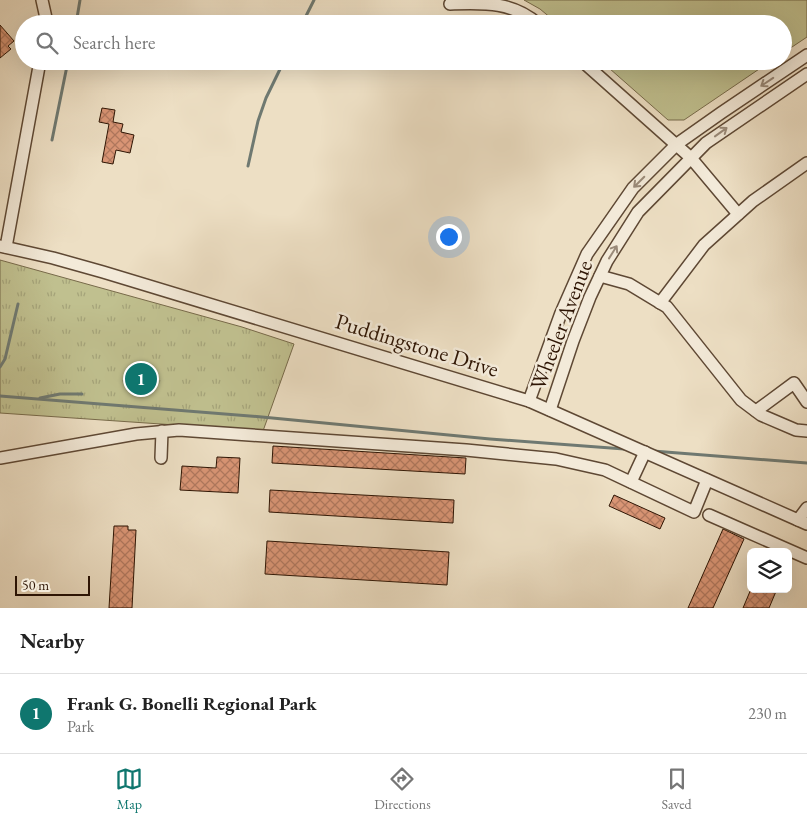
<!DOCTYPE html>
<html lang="en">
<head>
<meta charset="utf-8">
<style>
	body { margin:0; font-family:"EB Garamond",serif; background:#f2f2f2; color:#222 }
	.controls { position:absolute; right:15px; bottom:15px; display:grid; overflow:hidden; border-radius:8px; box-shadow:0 5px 20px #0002 }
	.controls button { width:45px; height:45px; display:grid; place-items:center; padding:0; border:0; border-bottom:1px solid #e0e0e0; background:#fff; color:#222; font:25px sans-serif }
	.scale { position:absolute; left:15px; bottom:12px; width:75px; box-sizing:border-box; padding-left:5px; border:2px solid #2e1504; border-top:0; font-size:14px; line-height:18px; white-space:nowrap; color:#2e1504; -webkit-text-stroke:4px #f3ead9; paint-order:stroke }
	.you { position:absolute; left:448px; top:236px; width:18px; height:18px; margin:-12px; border:4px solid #fff; border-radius:50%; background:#1a73e8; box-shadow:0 0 0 8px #1a73e833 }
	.badge { display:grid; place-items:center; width:32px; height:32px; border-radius:50%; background:#0f766e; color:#fff; font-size:16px; font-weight:700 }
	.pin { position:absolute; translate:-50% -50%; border:2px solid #fff; box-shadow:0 1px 5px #0006 }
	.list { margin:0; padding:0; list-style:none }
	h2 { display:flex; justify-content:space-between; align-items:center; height:65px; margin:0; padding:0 20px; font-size:21px }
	h2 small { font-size:16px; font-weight:400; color:#767676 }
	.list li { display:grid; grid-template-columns:32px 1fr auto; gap:15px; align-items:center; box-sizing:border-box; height:80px; padding:0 20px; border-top:1px solid #e0e0e0 }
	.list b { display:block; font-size:19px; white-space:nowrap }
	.list p { margin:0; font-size:16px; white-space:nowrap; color:#767676 }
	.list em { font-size:16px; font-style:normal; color:#767676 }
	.icon { flex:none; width:28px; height:28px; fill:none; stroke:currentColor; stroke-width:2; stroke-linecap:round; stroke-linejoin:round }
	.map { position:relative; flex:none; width:807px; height:608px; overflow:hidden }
	.search { position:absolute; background:#fff; box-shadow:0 5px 20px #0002; left:15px; right:15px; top:15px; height:55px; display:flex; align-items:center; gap:12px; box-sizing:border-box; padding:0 18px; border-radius:28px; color:#767676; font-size:19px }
	.sheet { height:145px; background:#fff }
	nav { display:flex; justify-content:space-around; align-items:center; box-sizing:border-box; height:70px; border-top:1px solid #e0e0e0; background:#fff; font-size:14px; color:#767676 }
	nav a { display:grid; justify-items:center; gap:2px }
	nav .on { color:#0f766e }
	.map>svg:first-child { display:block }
	.park { fill:url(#park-tufts); stroke:#776a4a }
	.pitch { fill:#c0c08f; stroke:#776a4a }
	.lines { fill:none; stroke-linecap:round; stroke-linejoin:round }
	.stream { stroke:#6f7971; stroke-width:3 }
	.building { fill:url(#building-cross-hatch); stroke:#2e1504 }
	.minor-casing { stroke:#5e4834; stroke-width:14 }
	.minor { stroke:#f3ead9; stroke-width:11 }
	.oneway { stroke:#9a8a79 }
	.labels { text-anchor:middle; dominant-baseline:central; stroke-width:5; stroke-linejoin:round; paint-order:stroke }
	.street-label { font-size:22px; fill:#2e1504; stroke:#f3ead9 }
</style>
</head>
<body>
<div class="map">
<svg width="807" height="608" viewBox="0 0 807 608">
	<defs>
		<pattern id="park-tufts" width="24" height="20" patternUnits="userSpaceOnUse" patternTransform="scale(1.25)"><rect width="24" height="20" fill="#c0c08f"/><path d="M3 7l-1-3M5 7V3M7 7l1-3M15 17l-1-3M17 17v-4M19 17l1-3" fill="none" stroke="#a5a47a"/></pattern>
		<pattern id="building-cross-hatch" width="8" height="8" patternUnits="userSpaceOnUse" patternTransform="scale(1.25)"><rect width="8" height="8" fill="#d99575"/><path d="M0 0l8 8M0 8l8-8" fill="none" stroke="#b0785e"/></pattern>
	</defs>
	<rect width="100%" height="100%" fill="#eddfc4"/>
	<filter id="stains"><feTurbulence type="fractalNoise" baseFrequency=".004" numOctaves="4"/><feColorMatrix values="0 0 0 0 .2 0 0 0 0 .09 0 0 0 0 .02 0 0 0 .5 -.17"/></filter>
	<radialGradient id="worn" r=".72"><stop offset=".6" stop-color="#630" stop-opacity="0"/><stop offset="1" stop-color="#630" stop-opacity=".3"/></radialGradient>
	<polygon class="park" points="0,260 242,327 294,344 263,431 0,413"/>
	<g class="pitch">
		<polygon points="524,0 807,0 807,37 783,53 783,24 558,24 540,9"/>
		<polygon points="601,61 771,61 684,120 668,120"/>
	</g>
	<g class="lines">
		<g class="stream">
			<polyline points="76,24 80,0"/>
			<polyline points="302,24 314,0"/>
			<polyline points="52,140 68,61"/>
			<polyline points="248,166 258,121 266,98 284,61"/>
			<polyline points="0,367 5,359 18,304"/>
			<polyline points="0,396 262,417 490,439 624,449"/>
			<polyline points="40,398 60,394 82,394"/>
			<polyline points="653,451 807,463"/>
		</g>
	</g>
	<g class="building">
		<polygon points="0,25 14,41 8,46 11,49 0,58"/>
		<polygon points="102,108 115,110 113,122 123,124 121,132 134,135 130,153 116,150 113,164 102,162 109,124 99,122"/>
		<polygon points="273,446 466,458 465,474 272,463"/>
		<polygon points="217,457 240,458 238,493 180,490 182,466 216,468"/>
		<polygon points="270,490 454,500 453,523 269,512"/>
		<polygon points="614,495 665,518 660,529 609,506"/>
		<polygon points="114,526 128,526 128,530 136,530 132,608 109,608"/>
		<polygon points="723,529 744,539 713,608 688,608"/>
		<polygon points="267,541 449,552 447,585 265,574"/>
		<polygon points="751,589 777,589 769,608 743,608"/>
	</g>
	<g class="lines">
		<g class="minor-casing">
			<g id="minor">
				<polyline points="42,0 46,18 46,24"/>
				<path d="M450,4C483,3 512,1 538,24"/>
				<polyline points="582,61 691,158 738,214"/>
				<polyline points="0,246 53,258 103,272 529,401 807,524"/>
				<polyline points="6,247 40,61"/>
				<polyline points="600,276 629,284 667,307 741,400 761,415 796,430 807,431"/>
				<polyline points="660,303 704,245 753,201 807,163"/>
				<polyline points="529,401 561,313 587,254 633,188 677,144 721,113 807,55"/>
				<polyline points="550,410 573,341 590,297 607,261 638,212 706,143 807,74"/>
				<polyline points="756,411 794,383 807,402"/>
				<polyline points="0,458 136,434 179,430 466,450 556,459 605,470 694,512 707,480"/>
				<polyline points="161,458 162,431"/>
				<polyline points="631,482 645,452"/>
				<polyline points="709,515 807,558"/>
				<polyline points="798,520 807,508"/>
			</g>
		</g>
		<use href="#minor" class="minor"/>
	</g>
	<defs><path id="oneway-shaft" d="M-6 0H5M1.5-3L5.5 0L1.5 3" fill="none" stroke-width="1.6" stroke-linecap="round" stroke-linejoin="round" transform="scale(1.25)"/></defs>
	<g class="oneway">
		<use href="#oneway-shaft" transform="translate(767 82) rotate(146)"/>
		<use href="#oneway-shaft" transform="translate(721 132) rotate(-36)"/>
		<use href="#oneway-shaft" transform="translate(639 182) rotate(135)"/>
		<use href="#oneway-shaft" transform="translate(613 252) rotate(-58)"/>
	</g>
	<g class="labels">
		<g class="street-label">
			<text transform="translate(561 325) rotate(-69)">Wheeler Avenue</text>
			<text transform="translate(417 345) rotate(17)">Puddingstone Drive</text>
		</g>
	</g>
	<rect width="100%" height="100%" filter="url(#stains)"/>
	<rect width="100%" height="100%" fill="url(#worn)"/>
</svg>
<div class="controls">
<button><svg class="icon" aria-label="layers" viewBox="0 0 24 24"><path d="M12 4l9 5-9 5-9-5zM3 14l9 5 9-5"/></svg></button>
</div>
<div class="scale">50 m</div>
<div class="you"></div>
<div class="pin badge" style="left:141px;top:379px">1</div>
<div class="search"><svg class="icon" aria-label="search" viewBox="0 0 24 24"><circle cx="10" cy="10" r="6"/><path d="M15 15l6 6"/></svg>Search here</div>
</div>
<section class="sheet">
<h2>Nearby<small></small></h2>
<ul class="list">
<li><span class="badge">1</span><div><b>Frank G. Bonelli Regional Park</b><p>Park</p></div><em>230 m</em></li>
</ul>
</section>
<nav>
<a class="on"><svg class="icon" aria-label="map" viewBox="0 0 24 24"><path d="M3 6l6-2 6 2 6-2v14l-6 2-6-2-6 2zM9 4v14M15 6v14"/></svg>Map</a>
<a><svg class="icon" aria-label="directions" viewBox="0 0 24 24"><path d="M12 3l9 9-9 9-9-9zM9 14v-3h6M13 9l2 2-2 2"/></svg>Directions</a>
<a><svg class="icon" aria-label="saved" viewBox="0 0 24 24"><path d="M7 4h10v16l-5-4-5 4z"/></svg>Saved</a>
</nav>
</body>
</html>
